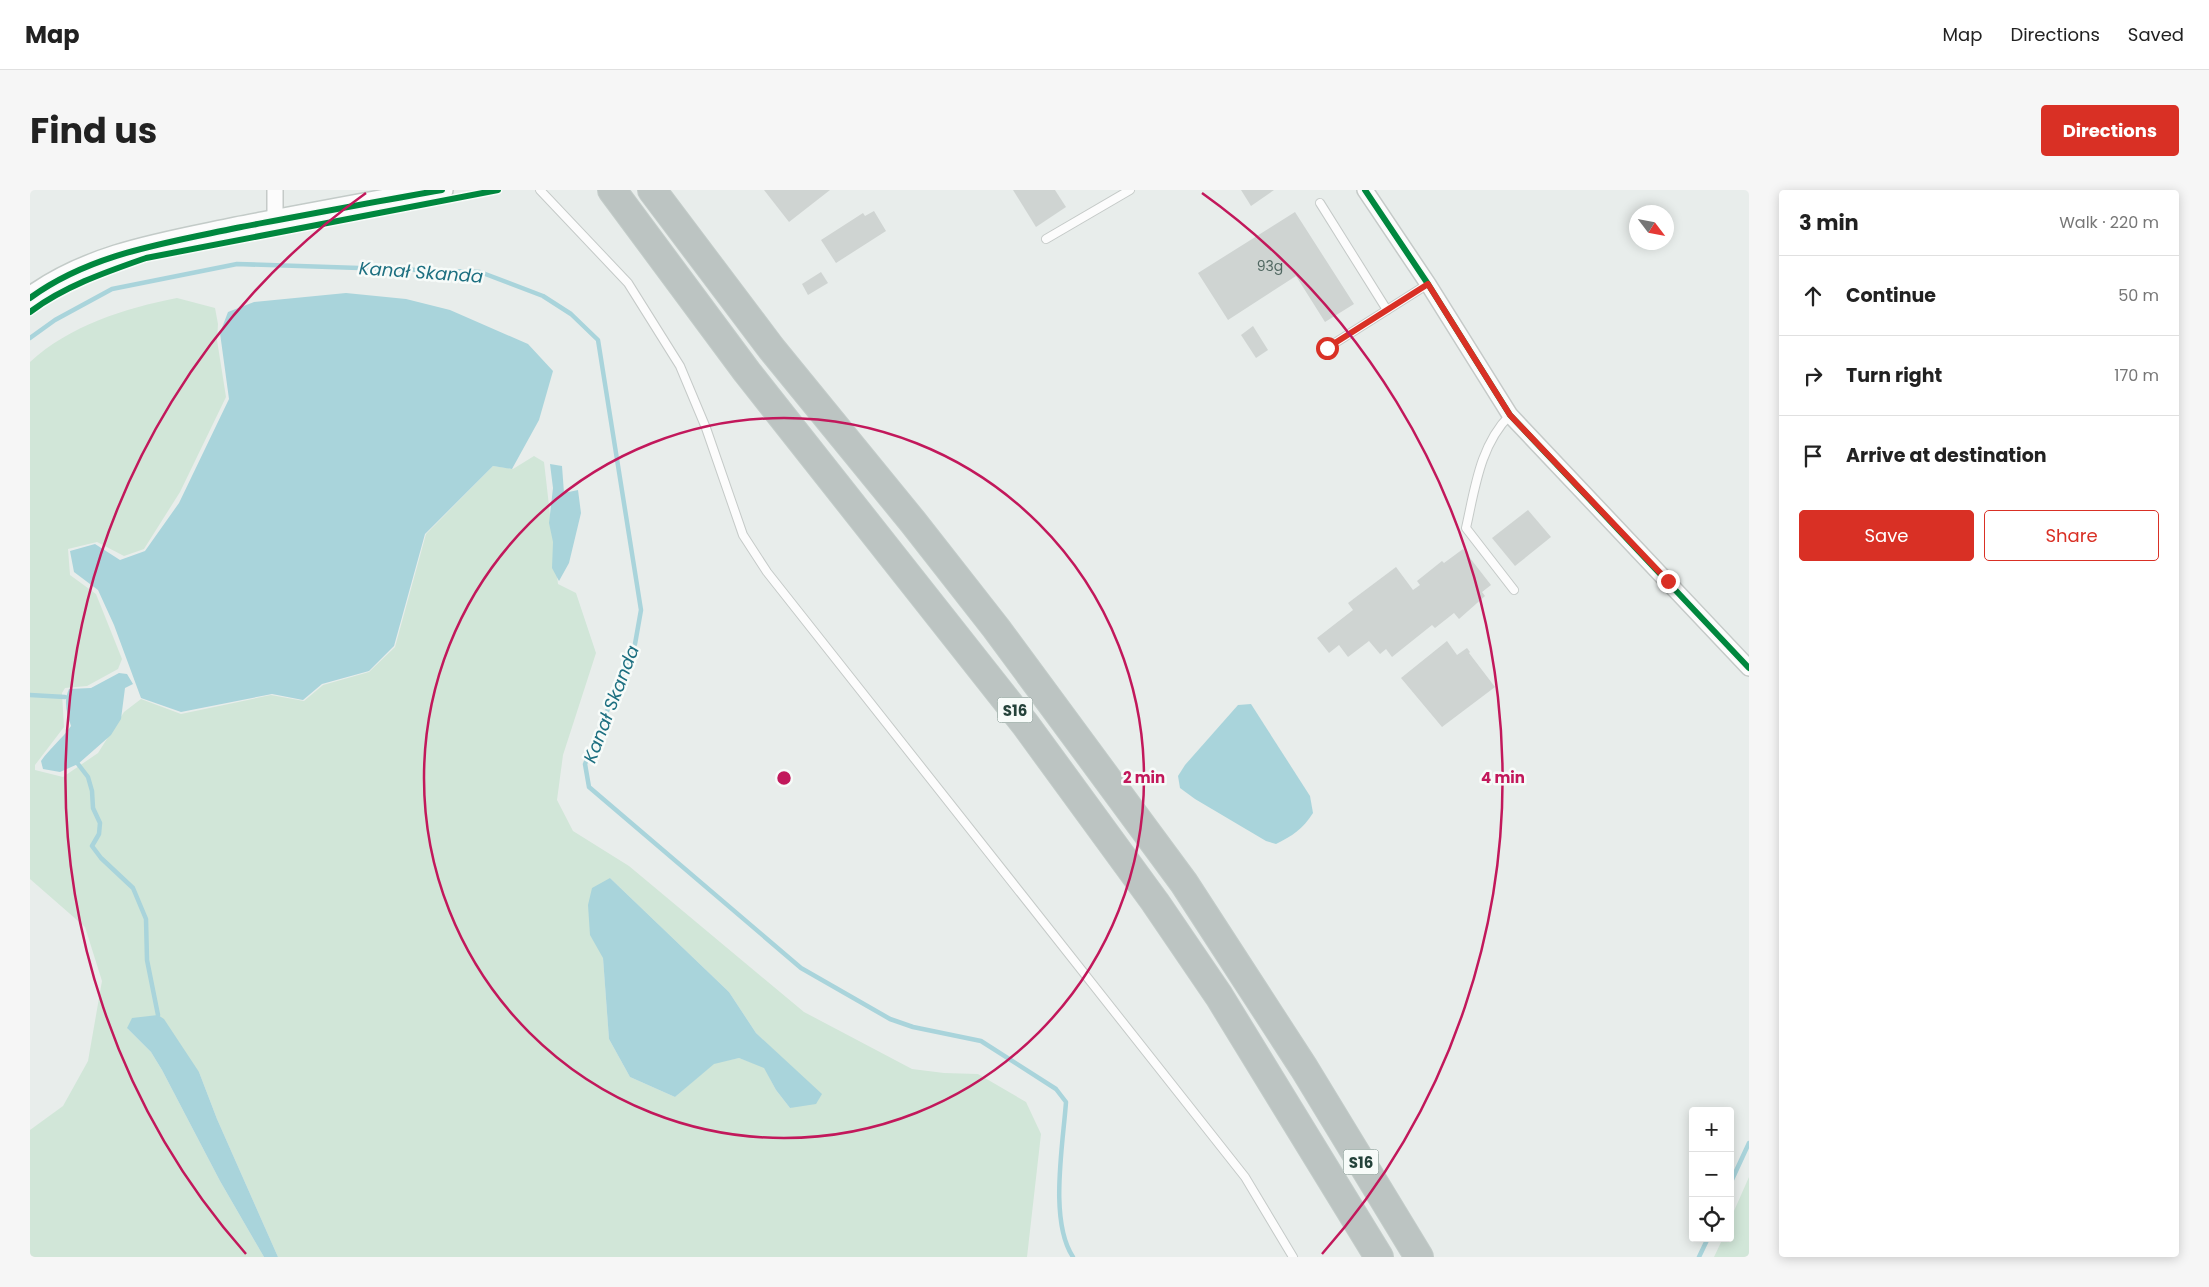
<!DOCTYPE html>
<html lang="en">
<head>
<meta charset="utf-8">
<style>
	body { margin:0; font-family:Poppins,sans-serif; background:#f6f6f6; color:#222 }
	.controls { position:absolute; right:15px; bottom:15px; display:grid; overflow:hidden; border-radius:5px; box-shadow:0 2px 12px #0003 }
	.controls button { width:45px; height:45px; display:grid; place-items:center; padding:0; border:0; border-bottom:1px solid #e0e0e0; background:#fff; color:#222; font:25px sans-serif }
	.compass { position:absolute; left:1599px; top:15px; width:45px; height:45px; border-radius:50%; background:#fff; box-shadow:0 2px 12px #0003; rotate:122deg }
	.stop { position:absolute; width:15px; height:15px; margin:-11px; border:4px solid #d93025; border-radius:50%; background:#fff }
	.stop.end { background:#d93025; border-color:#fff; box-shadow:0 1px 5px #0008 }
	.list { margin:0; padding:0; list-style:none }
	h2 { display:flex; justify-content:space-between; align-items:center; height:65px; margin:0; padding:0 20px; font-size:21px }
	h2 small { font-size:16px; font-weight:400; color:#767676 }
	.list li { display:grid; grid-template-columns:32px 1fr auto; gap:15px; align-items:center; box-sizing:border-box; height:80px; padding:0 20px; border-top:1px solid #e0e0e0 }
	.list b { display:block; font-size:19px; white-space:nowrap }
	.list em { font-size:16px; font-style:normal; color:#767676 }
	.actions { display:flex; gap:10px; padding:15px 20px }
	.actions a { flex:1; padding:11px 0; border:1px solid #d93025; border-radius:5px; text-align:center; font-size:18px; color:#d93025 }
	.actions .main { background:#d93025; color:#fff }
	.icon { flex:none; width:28px; height:28px; fill:none; stroke:currentColor; stroke-width:2; stroke-linecap:round; stroke-linejoin:round }
	.map { position:relative; flex:none; width:1719px; height:1067px; overflow:hidden; border-radius:5px }
	header { display:flex; align-items:center; gap:30px; box-sizing:border-box; height:70px; padding:0 25px; background:#fff; border-bottom:1px solid #e0e0e0 }
	header strong { font-size:24px }
	nav { display:flex; gap:28px; margin-inline-start:auto; font-size:18px }
	.intro { display:flex; align-items:center; justify-content:space-between; box-sizing:border-box; height:120px; padding:0 30px }
	h1 { margin:0; font-size:35px }
	.button { padding:12px 22px; border-radius:5px; background:#d93025; color:#fff; font-size:18px; font-weight:700 }
	main { display:flex; gap:30px; padding:0 30px }
	aside { flex:1; background:#fff; border-radius:5px; box-shadow:0 2px 12px #0003 }
	.map>svg:first-child { display:block }
	.green { fill:#d1e6d8; fill-rule:evenodd }
	.water { fill:#a9d4db }
	.lines { fill:none; stroke-linecap:round; stroke-linejoin:round }
	.stream { stroke:#a9d4db; stroke-width:4.5 }
	.building { fill:#cfd4d2 }
	.lane-casing { stroke:#c5cac8; stroke-width:10 }
	.street-casing { stroke:#c5cac8; stroke-width:18 }
	.secondary-casing { stroke:#c3cbc8; stroke-width:24 }
	.highway-casing { stroke:#c3ccc9; stroke-width:30 }
	.lane { stroke:#fcfcfc; stroke-width:8 }
	.street { stroke:#fcfcfc; stroke-width:15 }
	.secondary { stroke:#fcfcfc; stroke-width:21 }
	.highway { stroke:#bcc4c2; stroke-width:28 }
	.cycleway-casing { stroke:#f7fbf9; stroke-width:9 }
	.cycleway { stroke:#00873e; stroke-width:6 }
	.route { stroke:#d93025; stroke-width:6 }
	.ring { fill:none; stroke:#c2185b; stroke-width:2.5 }
	.labels { text-anchor:middle; dominant-baseline:central; stroke-width:5; stroke-linejoin:round; paint-order:stroke }
	.number-label { font-size:14px; fill:#506761 }
	.shield { fill:#f7fbf9; stroke:#637a73; stroke-width:1 }
	.shield-label { font-size:15px; font-weight:bold; fill:#24423a }
	.water-label { font-size:18px; font-style:italic; fill:#1c6f80; stroke:#f7fbf9 }
	.centre { fill:#c2185b; stroke:#f7fbf9; stroke-width:2.5 }
	.ring-label { font-size:15px; text-anchor:middle; font-weight:bold; fill:#c2185b; stroke:#f7fbf9; stroke-width:5; stroke-linejoin:round; paint-order:stroke }
</style>
</head>
<body>
<header>
<strong>Map</strong>
<nav><a>Map</a><a>Directions</a><a>Saved</a></nav>
</header>
<div class="intro"><h1>Find us</h1><a class="button">Directions</a></div>
<main>
<div class="map">
<svg width="1719" height="1067" viewBox="0 0 1719 1067">
	<rect width="100%" height="100%" fill="#e8edeb"/>
	<g class="green">
		<path d="M147,108L185,118L188,134L187,150L196,207L150,302L114,359L94,366L67,352L38,359L40,385L66,404L92,469L88,479L57,496L35,498L32,503L34,537L5,575V580L33,587L68,563L94,522L111,509L151,524L241,505L274,511L293,495L339,482L365,457L396,344L463,276L483,279L504,266L514,272L528,394L546,403L566,463L533,565L527,610L543,641L599,676L774,822L882,879L914,883L948,884L996,912L1011,944L997,1067H248L187,929L169,882L97,838L121,862L132,880L190,991L234,1067H0V940L33,916L58,871L72,791L55,737L0,689V172C39,136 95,118 147,108ZM580,688L699,802L726,843L791,904L760,918L746,900L734,877L709,868L684,873L645,907L600,887L579,849L573,768Z"/>
		<polygon points="1719,987 1719,1067 1684,1067 1693,1048 1700,1048 1700,1030"/>
	</g>
	<g class="water">
		<polygon points="316,103 376,109 420,120 498,154 523,181 509,230 482,279 463,276 395,344 364,456 339,481 292,494 273,510 242,504 151,522 111,508 84,435 68,400 44,382 40,361 65,354 90,370 115,361 149,313 199,209 190,143 198,122 224,112"/>
		<polygon points="520,274 532,276 534,303 548,300 551,323 539,373 529,391 522,378 523,352 519,333 523,298"/>
		<path d="M89,483L97,484L103,494L95,498L91,529L81,545L48,574L30,582L13,579L11,571C20,558 32,549 41,536C37,523 33,512 39,499L61,498Z"/>
		<path d="M1221,514L1280,606L1283,623C1273,639 1262,646 1246,654L1236,651L1165,609L1150,598L1148,586L1155,575L1208,515Z"/>
		<polygon points="580,688 699,802 726,843 792,904 786,914 760,918 746,900 734,878 709,868 684,874 645,907 600,887 579,849 573,768 560,745 558,715 562,698"/>
		<polygon points="128,825 134,829 169,882 187,929 248,1067 234,1067 190,991 132,880 121,862 97,838 102,828"/>
	</g>
	<g class="lines">
		<g class="stream">
			<path d="M0,148L25,130L82,99L207,74L450,82L513,106L541,124L568,150L611,420L605,454L555,574L559,597L771,778L860,829L883,837L951,851L1026,899L1036,912C1033,955 1019,1031 1043,1067"/>
			<polyline points="0,505 35,507"/>
			<polyline points="48,574 58,587 62,601 63,618 70,633 69,644 62,656 71,668 103,698 116,729 117,770 128,825"/>
			<polyline points="1700,994 1719,953"/>
			<polyline points="1669,1067 1678,1048"/>
		</g>
	</g>
	<g class="building">
		<polygon points="734,0 800,0 759,32"/>
		<polygon points="983,0 1025,0 1036,17 1006,37"/>
		<polygon points="1211,0 1244,0 1221,16"/>
		<polygon points="844,21 856,41 806,73 791,50 833,23 835,26"/>
		<polygon points="1265,22 1324,114 1295,132 1266,86 1198,130 1168,83"/>
		<polygon points="791,82 798,93 778,105 772,94"/>
		<polygon points="1223,136 1238,160 1226,168 1211,145"/>
		<polygon points="1498,320 1521,347 1485,376 1462,348"/>
		<polygon points="1433,359 1461,395 1452,402 1455,406 1429,429 1424,423 1405,438 1402,435 1362,467 1356,459 1350,464 1339,451 1318,467 1309,455 1299,463 1287,448 1323,420 1318,413 1366,377 1383,400 1390,395 1387,391 1412,371 1414,373"/>
		<polygon points="1417,451 1427,465 1437,458 1440,462 1439,463 1465,497 1412,537 1371,488"/>
	</g>
	<g class="lines">
		<g class="lane-casing">
			<g id="lane">
				<polyline points="510,0 598,93 650,176 676,238 713,345 737,382 1215,987 1263,1067"/>
				<polyline points="1290,13 1357,120"/>
				<polyline points="1016,49 1100,0"/>
				<polyline points="1297,158 1398,94"/>
				<path d="M1480,225C1450,255 1445,298 1436,338L1484,400"/>
			</g>
		</g>
		<g class="street-casing">
			<g id="street">
				<polyline points="1335,0 1398,94 1480,225 1719,478"/>
				<polyline points="245,31 245,0"/>
			</g>
		</g>
		<g class="secondary-casing">
			<path id="secondary" d="M0,108C60,64 135,53 206,38C275,25 343,12 412,0"/>
		</g>
		<g class="highway-casing">
			<g id="highway">
				<polyline points="582,0 717,182 995,534 1125,712 1189,806 1349,1067"/>
				<polyline points="622,0 741,158 883,332 966,438 1154,693 1274,878 1389,1067"/>
			</g>
		</g>
		<use href="#lane" class="lane"/>
		<use href="#street" class="street"/>
		<use href="#secondary" class="secondary"/>
		<use href="#highway" class="highway"/>
		<g class="cycleway-casing">
			<g id="cycleway">
				<polyline points="1335,0 1398,94 1480,225 1719,478"/>
				<path d="M0,108C60,64 135,53 206,38C275,25 343,12 412,0"/>
				<path d="M0,122C35,96 76,82 116,68L468,0"/>
			</g>
		</g>
		<use href="#cycleway" class="cycleway"/>
	</g>
	<g class="lines">
		<polyline class="route" points="1297,158 1398,94 1480,225 1638,391"/>
	</g>
	<g class="ring">
		<circle cx="754" cy="588" r="360"/>
		<path d="M216 1064A719 719 0 0 1 336 3M1172 3A719 719 0 0 1 1292 1064"/>
	</g>
	<g class="labels">
		<g class="number-label">
			<text x="1240" y="76">93g</text>
		</g>
		<g class="shield">
			<rect x="967.5" y="507.5" width="35" height="25" rx="4"/>
			<rect x="1313.5" y="959.5" width="35" height="25" rx="4"/>
		</g>
		<g class="shield-label">
			<text x="985" y="520">S16</text>
			<text x="1331" y="972">S16</text>
		</g>
		<g class="water-label">
			<text transform="translate(391 82) rotate(4)">Kanał Skanda</text>
			<text transform="translate(581 514) rotate(-69)">Kanał Skanda</text>
		</g>
	</g>
	<circle cx="754" cy="588" r="8" class="centre"/>
	<g class="ring-label">
		<text x="1114" y="593">2 min</text>
		<text x="1473" y="593">4 min</text>
	</g>
</svg>
<div class="controls">
<button>+</button>
<button>−</button>
<button><svg class="icon" aria-label="locate" viewBox="0 0 24 24"><circle cx="12" cy="12" r="6"/><path d="M12 2v4M12 18v4M2 12h4M18 12h4"/></svg></button>
</div>
<svg class="compass" viewBox="-18 -18 36 36"><path d="M0-13l5 13h-10z" fill="#e53935"/><path d="M0 13l5-13h-10z" fill="#767676"/></svg>
<div class="stop" style="left:1297px;top:158px"></div>
<div class="stop end" style="left:1638px;top:391px"></div>
</div>
<aside>
<h2>3 min<small>Walk · 220 m</small></h2>
<ul class="list">
<li><svg class="icon" aria-label="ahead" viewBox="0 0 24 24"><path d="M12 20V5M6 11l6-6 6 6"/></svg><div><b>Continue</b></div><em>50 m</em></li>
<li><svg class="icon" aria-label="right" viewBox="0 0 24 24"><path d="M7 20v-9h11M14 6l5 5-5 5"/></svg><div><b>Turn right</b></div><em>170 m</em></li>
<li><svg class="icon" aria-label="arrive" viewBox="0 0 24 24"><path d="M6 21V4h12l-3 4 3 4H6"/></svg><div><b>Arrive at destination</b></div></li>
</ul>
<div class="actions"><a class="main">Save</a><a>Share</a></div>
</aside>
</main>
</body>
</html>
